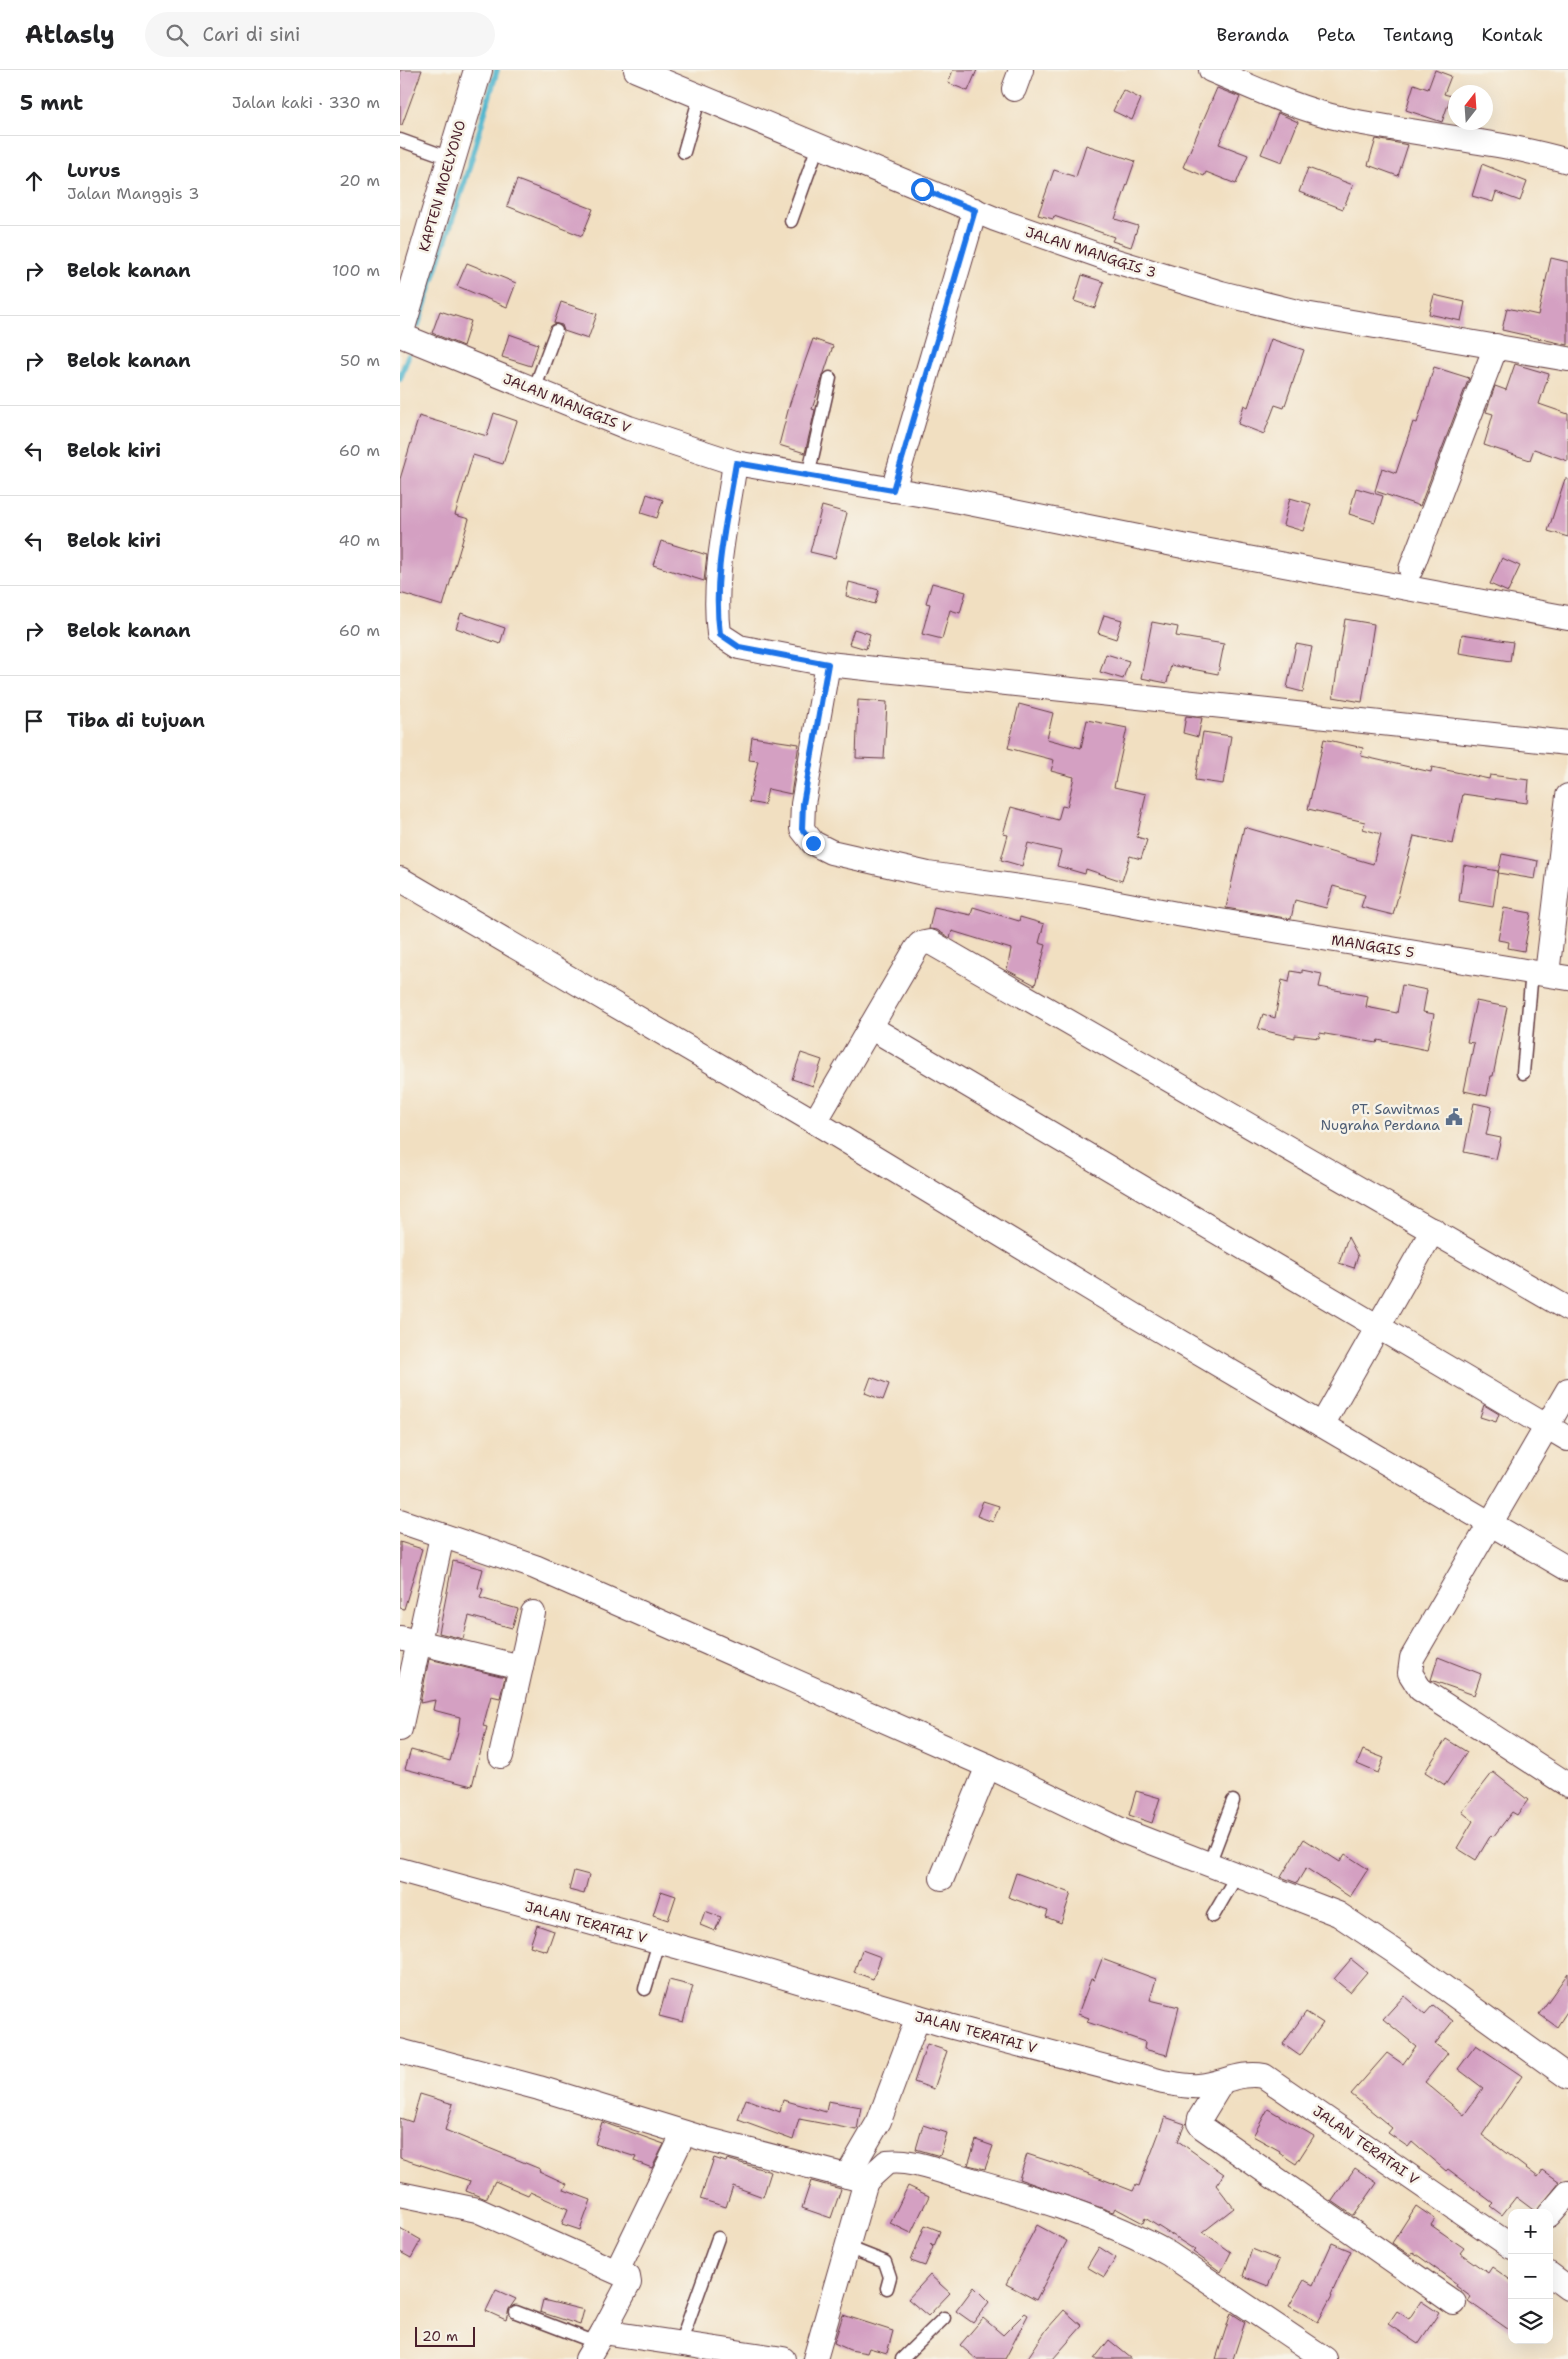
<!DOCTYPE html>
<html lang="id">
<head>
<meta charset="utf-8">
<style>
	body { margin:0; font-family:"Shantell Sans",sans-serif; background:#f6f6f6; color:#202124 }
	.controls { position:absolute; right:15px; bottom:15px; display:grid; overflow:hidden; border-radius:10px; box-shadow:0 5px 20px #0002 }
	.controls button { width:45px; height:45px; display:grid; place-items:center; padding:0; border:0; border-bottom:1px solid #e0e0e0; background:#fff; color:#202124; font:25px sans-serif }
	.compass { position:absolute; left:1048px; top:15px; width:45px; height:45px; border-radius:50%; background:#fff; box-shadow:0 5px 20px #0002; rotate:17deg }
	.scale { position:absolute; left:15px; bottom:12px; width:60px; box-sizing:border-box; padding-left:5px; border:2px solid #4a1f2b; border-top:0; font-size:14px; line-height:18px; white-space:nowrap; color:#4a1f2b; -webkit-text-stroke:4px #f7f3e8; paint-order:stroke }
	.stop { position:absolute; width:15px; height:15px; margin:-11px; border:4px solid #1a73e8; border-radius:50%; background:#fff }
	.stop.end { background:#1a73e8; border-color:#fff; box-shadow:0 1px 5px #0008 }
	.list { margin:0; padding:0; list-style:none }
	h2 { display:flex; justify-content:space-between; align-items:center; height:65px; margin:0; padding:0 20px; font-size:21px }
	h2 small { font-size:16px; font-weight:400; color:#757577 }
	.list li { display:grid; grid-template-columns:32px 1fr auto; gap:15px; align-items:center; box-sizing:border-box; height:90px; padding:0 20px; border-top:1px solid #e0e0e0 }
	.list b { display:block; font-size:19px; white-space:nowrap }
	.list p { margin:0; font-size:16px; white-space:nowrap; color:#757577 }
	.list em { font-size:16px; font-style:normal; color:#757577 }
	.icon { flex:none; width:28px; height:28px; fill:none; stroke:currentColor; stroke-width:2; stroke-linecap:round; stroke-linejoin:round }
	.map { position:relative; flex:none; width:1168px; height:2289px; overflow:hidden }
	header { display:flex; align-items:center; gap:30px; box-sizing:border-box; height:70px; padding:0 25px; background:#fff; border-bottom:1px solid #e0e0e0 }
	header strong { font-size:24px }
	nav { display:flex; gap:28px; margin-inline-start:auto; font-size:18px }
	.search { width:350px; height:45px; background:#f6f6f6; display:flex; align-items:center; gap:12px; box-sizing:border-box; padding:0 18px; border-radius:28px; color:#757577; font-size:19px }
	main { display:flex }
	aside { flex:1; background:#fff }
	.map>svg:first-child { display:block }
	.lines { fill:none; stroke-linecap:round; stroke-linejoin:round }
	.stream { stroke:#4fb5cd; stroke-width:6 }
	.building { fill:#d4a0c2 }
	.service-casing { stroke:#633c42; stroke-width:15 }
	.minor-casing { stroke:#633c42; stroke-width:26 }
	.tertiary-casing { stroke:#633c42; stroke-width:30 }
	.service { stroke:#fff; stroke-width:12 }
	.minor { stroke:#fff; stroke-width:24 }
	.tertiary { stroke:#fff; stroke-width:28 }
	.route { stroke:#1a73e8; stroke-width:6 }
	.labels { text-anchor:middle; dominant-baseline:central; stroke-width:5; stroke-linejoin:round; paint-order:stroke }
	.street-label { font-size:14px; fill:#4a1f2b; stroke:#f7f3e8 }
	.service-label { font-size:14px; fill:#4e5e75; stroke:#f7f3e8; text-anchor:end }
</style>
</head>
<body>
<header>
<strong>Atlasly</strong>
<div class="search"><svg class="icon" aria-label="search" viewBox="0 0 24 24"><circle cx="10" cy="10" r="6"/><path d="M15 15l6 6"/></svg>Cari di sini</div>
<nav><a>Beranda</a><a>Peta</a><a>Tentang</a><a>Kontak</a></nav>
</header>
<main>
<aside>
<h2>5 mnt<small>Jalan kaki · 330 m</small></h2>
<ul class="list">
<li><svg class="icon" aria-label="ahead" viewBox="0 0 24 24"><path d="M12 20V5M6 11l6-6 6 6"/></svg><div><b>Lurus</b><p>Jalan Manggis 3</p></div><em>20 m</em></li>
<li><svg class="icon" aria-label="right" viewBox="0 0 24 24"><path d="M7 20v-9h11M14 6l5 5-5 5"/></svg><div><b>Belok kanan</b></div><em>100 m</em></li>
<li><svg class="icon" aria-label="right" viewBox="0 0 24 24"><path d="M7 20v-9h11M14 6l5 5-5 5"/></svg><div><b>Belok kanan</b></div><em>50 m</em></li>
<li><svg class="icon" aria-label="left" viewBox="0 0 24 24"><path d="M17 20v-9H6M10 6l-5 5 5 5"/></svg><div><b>Belok kiri</b></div><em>60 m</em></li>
<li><svg class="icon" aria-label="left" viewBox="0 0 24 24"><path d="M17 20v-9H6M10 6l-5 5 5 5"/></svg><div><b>Belok kiri</b></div><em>40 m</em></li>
<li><svg class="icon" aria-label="right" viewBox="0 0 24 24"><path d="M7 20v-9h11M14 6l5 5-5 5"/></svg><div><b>Belok kanan</b></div><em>60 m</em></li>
<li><svg class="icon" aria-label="arrive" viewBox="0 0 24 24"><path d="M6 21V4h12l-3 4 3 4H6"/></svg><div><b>Tiba di tujuan</b></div></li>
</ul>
</aside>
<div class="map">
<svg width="1168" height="2289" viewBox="0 0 1168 2289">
	<rect width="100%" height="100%" fill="#f7f3e8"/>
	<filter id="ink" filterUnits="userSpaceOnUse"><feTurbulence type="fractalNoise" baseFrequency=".02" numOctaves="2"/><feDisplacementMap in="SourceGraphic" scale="10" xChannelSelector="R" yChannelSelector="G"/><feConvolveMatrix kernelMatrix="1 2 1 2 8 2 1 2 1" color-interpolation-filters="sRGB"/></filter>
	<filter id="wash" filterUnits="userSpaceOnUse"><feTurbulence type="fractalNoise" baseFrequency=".0096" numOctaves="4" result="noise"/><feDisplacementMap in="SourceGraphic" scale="20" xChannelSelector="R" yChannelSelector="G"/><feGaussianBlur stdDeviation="1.12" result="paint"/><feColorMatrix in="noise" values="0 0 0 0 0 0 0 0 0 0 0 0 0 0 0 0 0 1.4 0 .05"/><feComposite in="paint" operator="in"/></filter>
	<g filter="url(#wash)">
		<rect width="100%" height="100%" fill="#f1dfc1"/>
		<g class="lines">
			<g class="stream">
				<polyline points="18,255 67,104 97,0"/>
				<polyline points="0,309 8,286"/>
			</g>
		</g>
		<g id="blocks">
			<g class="building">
				<polygon points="0,0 22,0 2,55 0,55"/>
				<polygon points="553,0 577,0 568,21 548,13"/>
				<polygon points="1035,0 1051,6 1044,24 1051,26 1042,52 1006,40 1014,14 1028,19"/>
				<polygon points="817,18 840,27 819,74 848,85 836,114 806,102 804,106 783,97"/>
				<polygon points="723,20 741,29 732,50 713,41"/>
				<polygon points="878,43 898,52 882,92 861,84"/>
				<polygon points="976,69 1008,75 998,106 968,95"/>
				<polygon points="686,75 735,91 715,149 738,156 731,177 712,171 714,167 654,146 653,149 638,145 654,100 676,107"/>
				<polygon points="1082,94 1127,112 1120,131 1096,122 1093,132 1072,126"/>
				<polygon points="908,98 953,115 943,139 899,122"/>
				<polygon points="117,110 193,139 182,166 107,136"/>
				<polygon points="1151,188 1168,192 1168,275 1102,260 1107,238 1138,245"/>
				<polygon points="67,193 116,213 107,237 57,216"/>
				<polygon points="682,205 704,212 695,238 674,231"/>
				<polygon points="1034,225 1065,232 1061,251 1029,244"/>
				<polygon points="161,232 197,244 188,269 164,261 162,255 154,253"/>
				<polygon points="40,241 71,251 63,276 32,263"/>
				<polygon points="109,264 138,274 131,296 102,287"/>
				<polygon points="413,269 433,276 412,339 415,340 405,383 379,375 390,333"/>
				<polygon points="871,269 904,280 884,338 875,335 864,364 838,354 844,335 848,337"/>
				<polygon points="1115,294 1149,304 1139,334 1168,344 1168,391 1134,379 1130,390 1084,375 1093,344 1086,342 1095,316 1106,320"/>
				<polygon points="1034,297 1069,308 1020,436 975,421 982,398 996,403 1013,352 1017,353"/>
				<polygon points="94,343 117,351 103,394 73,385 55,445 69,449 43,536 0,523 0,409 19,346 87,366"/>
				<polygon points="1165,409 1168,409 1168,467 1148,461"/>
				<polygon points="956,418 983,426 975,452 949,444"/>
				<polygon points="247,424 263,430 257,448 241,443"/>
				<polygon points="890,428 911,434 903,461 883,455"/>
				<polygon points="422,436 447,443 435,488 410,482"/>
				<polygon points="261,471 307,485 304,511 253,495"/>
				<polygon points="1102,488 1120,496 1108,522 1090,514"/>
				<polygon points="449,512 479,520 475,534 446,526"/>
				<polygon points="532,513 566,522 560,543 550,540 542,569 522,564 530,534 526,533"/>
				<polygon points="61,543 105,558 100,574 56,558"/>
				<polygon points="704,545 722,550 716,569 698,563"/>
				<polygon points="945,549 974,554 962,632 933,627"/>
				<polygon points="752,552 778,557 776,566 824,574 818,604 771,595 767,613 741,608"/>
				<polygon points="454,559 470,564 466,579 449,574"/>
				<polygon points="1062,564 1113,572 1110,591 1059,583"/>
				<polygon points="896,574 912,577 903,622 887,618"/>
				<polygon points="706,584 729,591 723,609 700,602"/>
				<polygon points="458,630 487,632 484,689 456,688"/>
				<polygon points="619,634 653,643 647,669 681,678 687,650 727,658 714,717 746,724 737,767 747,770 741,789 730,786 722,811 686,799 685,804 657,796 661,781 628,773 622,796 601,790 608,765 603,764 611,737 658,750 662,736 667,737 674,707 651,701 654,690 608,678"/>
				<polygon points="786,646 802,648 798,667 783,663"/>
				<polygon points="803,662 831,666 823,714 795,710"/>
				<polygon points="352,667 399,674 391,724 368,719 364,735 349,732 358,691 349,690"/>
				<polygon points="924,669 963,678 961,686 1031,702 1032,697 1089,709 1090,705 1129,710 1127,733 1063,724 1053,774 1014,766 993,845 961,837 965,825 933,816 926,838 895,830 891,849 826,838 844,757 973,794 981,764 963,759 965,752 908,739"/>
				<polygon points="1102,784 1138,791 1135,809 1098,803"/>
				<polygon points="1064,795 1098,801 1093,837 1059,831"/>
				<polygon points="534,837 571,845 573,837 619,851 620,847 644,854 639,873 646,875 635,915 607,900 611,879 552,861 550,868 537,860 529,859"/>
				<polygon points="1104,838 1131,843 1124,881 1108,878 1109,872 1098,870"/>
				<polygon points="902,900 922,904 919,917 968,926 966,937 997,943 1002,915 1027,920 1023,942 1034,944 1027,980 978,970 977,973 920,963 919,968 895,965 895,968 858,959 863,944 875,948 882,910 889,912 891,901 902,903"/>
				<polygon points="1076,931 1107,937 1093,1006 1091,1006 1087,1026 1064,1021 1074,973 1067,972"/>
				<polygon points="401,983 422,990 413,1016 392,1009"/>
				<polygon points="1074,1033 1092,1037 1086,1065 1101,1068 1096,1089 1064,1082"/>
				<polygon points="948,1167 958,1186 954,1198 939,1193"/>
				<polygon points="471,1307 489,1314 483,1330 465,1323"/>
				<polygon points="1084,1335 1099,1344 1096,1352 1080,1347"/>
				<polygon points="583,1431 599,1436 593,1452 577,1446"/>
				<polygon points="0,1472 22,1479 4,1539 0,1538"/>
				<polygon points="53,1491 83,1499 78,1518 83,1519 80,1528 118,1539 112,1558 69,1546 63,1569 39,1563"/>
				<polygon points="1038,1587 1081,1604 1074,1625 1031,1610"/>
				<polygon points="29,1589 105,1607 100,1628 91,1626 83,1656 87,1657 72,1716 5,1699 11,1680 50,1691 58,1662 60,1647 33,1640 35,1630 20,1633"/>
				<polygon points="1046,1669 1067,1682 1045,1715 1025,1702"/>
				<polygon points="963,1680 984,1688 978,1703 957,1694"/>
				<polygon points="1093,1702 1128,1730 1117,1745 1112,1742 1093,1767 1091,1765 1076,1790 1057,1778 1073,1751 1062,1742"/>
				<polygon points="736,1721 760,1728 752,1753 729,1745"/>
				<polygon points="904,1769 940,1792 945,1784 968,1799 950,1827 906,1798 897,1813 881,1807"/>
				<polygon points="174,1801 189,1805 184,1824 169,1820"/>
				<polygon points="616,1803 671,1823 661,1853 646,1847 648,1841 608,1827"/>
				<polygon points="261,1821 276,1826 268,1850 253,1845"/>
				<polygon points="305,1841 321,1847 315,1861 300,1855"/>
				<polygon points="137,1855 154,1861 147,1881 130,1876"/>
				<polygon points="462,1880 481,1887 473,1909 454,1902"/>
				<polygon points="702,1889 756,1909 750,1930 779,1937 767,1985 744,1979 745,1972 687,1952 689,1948 678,1944 691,1909 694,1910"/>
				<polygon points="951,1889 967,1902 950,1922 934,1909"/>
				<polygon points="1168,1903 1168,1940 1157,1957 1139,1944"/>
				<polygon points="269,1910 293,1916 283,1952 259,1946"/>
				<polygon points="1004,1926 1025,1944 1033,1935 1053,1951 1035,1974 1048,1983 1025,2012 1064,2045 1083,2018 1058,1999 1076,1975 1122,2006 1082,2065 1138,2107 1143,2100 1160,2112 1136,2142 1116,2127 1102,2145 1090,2136 1093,2133 1048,2099 1046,2101 1012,2072 1008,2077 988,2063 992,2058 951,2024 987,1983 1003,1994 1016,1976 983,1949"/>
				<polygon points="906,1942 923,1953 900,1986 883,1974"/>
				<polygon points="527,1974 547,1981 534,2019 514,2012"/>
				<polygon points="20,2024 53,2034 45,2060 140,2099 139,2101 167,2114 164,2120 191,2130 180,2160 162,2154 168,2139 130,2122 128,2125 95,2111 86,2129 66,2121 70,2111 0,2088 0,2048 12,2052"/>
				<polygon points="346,2029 380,2042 383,2030 426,2042 428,2031 461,2037 457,2060 399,2049 393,2070 338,2050"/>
				<polygon points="868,2039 914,2066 896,2094 879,2083 880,2081 853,2066"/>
				<polygon points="765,2047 785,2054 778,2071 824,2104 816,2115 834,2138 803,2162 831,2182 821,2202 793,2182 795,2180 745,2148 743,2153 715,2138 713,2142 619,2109 627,2084 670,2098 671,2097 733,2121 736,2115 739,2116"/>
				<polygon points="202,2052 264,2074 252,2098 234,2091 236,2087 195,2074"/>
				<polygon points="523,2055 547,2063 540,2086 516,2079"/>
				<polygon points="576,2070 593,2076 585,2099 568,2095"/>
				<polygon points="314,2088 326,2092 327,2089 371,2102 363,2127 333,2116 326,2137 300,2129"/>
				<polygon points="955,2098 977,2113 954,2146 932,2131"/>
				<polygon points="411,2111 441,2119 431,2148 402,2138"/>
				<polygon points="508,2116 529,2126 511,2163 490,2153"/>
				<polygon points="1016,2136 1035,2149 1031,2155 1064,2178 1060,2183 1088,2203 1092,2197 1112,2211 1112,2262 1068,2231 1071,2227 1056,2216 1057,2214 1013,2182 1011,2186 992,2173"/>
				<polygon points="525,2155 540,2161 534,2176 530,2174 533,2177 525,2196 511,2191"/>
				<polygon points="637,2155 667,2171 636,2230 606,2214"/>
				<polygon points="0,2158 21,2170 11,2188 0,2182"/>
				<polygon points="932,2173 951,2181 931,2225 932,2226 918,2252 889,2236 904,2210 913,2215"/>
				<polygon points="699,2177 716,2188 704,2207 687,2197"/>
				<polygon points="852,2179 879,2190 868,2216 843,2206"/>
				<polygon points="530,2205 550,2223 528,2246 508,2229"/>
				<polygon points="574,2217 589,2232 573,2253 556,2241"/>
				<polygon points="96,2220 116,2229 109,2239 106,2250 86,2241"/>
				<polygon points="143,2230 184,2240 180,2255 140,2242"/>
				<polygon points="1021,2231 1039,2243 1018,2274 988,2254 997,2241 1009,2249"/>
				<polygon points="664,2240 682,2256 653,2289 627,2289 647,2259"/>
				<polygon points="625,2243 628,2245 605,2289 576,2289 560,2275 583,2248 603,2265"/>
				<polygon points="831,2243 845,2252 833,2289 816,2289"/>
				<polygon points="443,2245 493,2261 487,2283 469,2278 467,2283 450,2280 434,2273"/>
				<polygon points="709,2270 732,2289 694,2289"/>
			</g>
		</g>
	</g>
	<g filter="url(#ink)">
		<use href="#blocks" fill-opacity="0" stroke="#633c42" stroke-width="1"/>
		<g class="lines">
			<g class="service-casing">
				<g id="service">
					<polyline points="0,70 50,88"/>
					<polyline points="284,82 300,26"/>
					<polyline points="391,151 418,76"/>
					<polyline points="134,320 156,261"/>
					<polyline points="408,406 430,308"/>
					<polyline points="1123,1003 1132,901"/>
					<polyline points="809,1794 833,1731"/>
					<polyline points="813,1846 837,1805"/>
					<polyline points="245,1919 259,1872"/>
					<polyline points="447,2177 485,2192 490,2207 487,2218"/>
					<polyline points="116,2242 197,2273"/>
					<polyline points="280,2274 318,2168"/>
					<polyline points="502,2289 544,2248"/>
				</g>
			</g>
			<g class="minor-casing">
				<g id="minor">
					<polyline points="236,0 595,149 712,190 821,223 905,244 1168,289"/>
					<path d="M811,0C854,18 897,39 943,49C1018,65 1095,70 1168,91"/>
					<polyline points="614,19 621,0"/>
					<polyline points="0,265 229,358 335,393 554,430 788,477 1168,548"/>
					<path d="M335,393C327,449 312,508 319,564L339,577L428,594L1168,673"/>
					<polyline points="493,420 575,140"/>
					<polyline points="1011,499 1096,276"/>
					<polyline points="428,594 403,734 402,759 413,773 431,782 528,804 676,825 777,844 1168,908"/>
					<polyline points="0,809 415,1052 739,1248 1168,1499"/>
					<polyline points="1147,904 1168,726"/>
					<polyline points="470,957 1168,1369"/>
					<polyline points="415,1052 516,879 520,874 530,872 1168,1239"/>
					<polyline points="1168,1320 1012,1588 1010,1603 1020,1619 1168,1715"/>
					<polyline points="922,1355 1033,1160"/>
					<polyline points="0,1451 135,1497 588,1696 723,1761 938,1844 995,1882 1168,2007"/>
					<polyline points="0,1568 121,1597"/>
					<polyline points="0,1659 42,1466"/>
					<polyline points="101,1686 133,1543"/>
					<path d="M0,1800L341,1894L549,1956L763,2012C775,2014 787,2017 799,2016C821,2014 842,2001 864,2006L1112,2177"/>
					<polyline points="542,1808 588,1696"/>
					<path d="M0,1981L139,2018L305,2069L466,2111L487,2092C511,2089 536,2100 558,2106C629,2126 704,2147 769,2184L925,2289"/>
					<polyline points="822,2012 800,2048 799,2053 802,2057 1054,2233"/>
					<polyline points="447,2106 479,2051 518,1947"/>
					<polyline points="0,2124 77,2140 228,2207 229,2213 203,2262 383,2289"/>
					<polyline points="1149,2145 1168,2123"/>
					<polyline points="217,2201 284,2063"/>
					<polyline points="1149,2204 1168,2218"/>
					<polyline points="187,2289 203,2262"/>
					<polyline points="415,2289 466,2111"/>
				</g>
			</g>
			<g class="tertiary-casing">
				<polyline id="tertiary" points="0,261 78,0"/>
			</g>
			<use href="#service" class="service"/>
			<use href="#minor" class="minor"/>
			<use href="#tertiary" class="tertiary"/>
		</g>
	</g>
	<g class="lines" filter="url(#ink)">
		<path class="route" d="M413,773L402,759L403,734L428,594L339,577L320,564C312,508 327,449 336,393L493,420L575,140L522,119"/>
	</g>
	<defs>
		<g id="civic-bare" transform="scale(1.35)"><path d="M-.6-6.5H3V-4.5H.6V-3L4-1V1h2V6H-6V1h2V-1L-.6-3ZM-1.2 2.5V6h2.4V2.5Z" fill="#5c6f8a" stroke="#f7f3e8" stroke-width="2.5" paint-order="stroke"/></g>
	</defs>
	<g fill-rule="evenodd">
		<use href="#civic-bare" x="1054" y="1047"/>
	</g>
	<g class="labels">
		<g class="street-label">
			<text transform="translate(42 116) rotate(-74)">KAPTEN MOELYONO</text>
			<text transform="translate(691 182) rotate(18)">JALAN MANGGIS 3</text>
			<text transform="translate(167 333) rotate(22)">JALAN MANGGIS V</text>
			<text transform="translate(973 876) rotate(9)">MANGGIS 5</text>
			<text transform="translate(186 1852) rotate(15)">JALAN TERATAI V</text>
			<text transform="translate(576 1962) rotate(15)">JALAN TERATAI V</text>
			<text transform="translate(966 2075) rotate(35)">JALAN TERATAI V</text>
		</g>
		<g class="service-label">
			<text x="1040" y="1039">PT. Sawitmas<tspan x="1040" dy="16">Nugraha Perdana</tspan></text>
		</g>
	</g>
</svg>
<div class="controls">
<button>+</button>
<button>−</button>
<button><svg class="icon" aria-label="layers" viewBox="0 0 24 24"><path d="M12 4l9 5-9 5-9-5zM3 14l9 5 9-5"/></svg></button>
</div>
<svg class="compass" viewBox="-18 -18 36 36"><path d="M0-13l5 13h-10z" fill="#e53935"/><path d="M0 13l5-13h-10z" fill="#757577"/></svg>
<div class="scale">20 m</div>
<div class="stop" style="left:522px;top:119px"></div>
<div class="stop end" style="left:413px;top:773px"></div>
</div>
</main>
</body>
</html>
